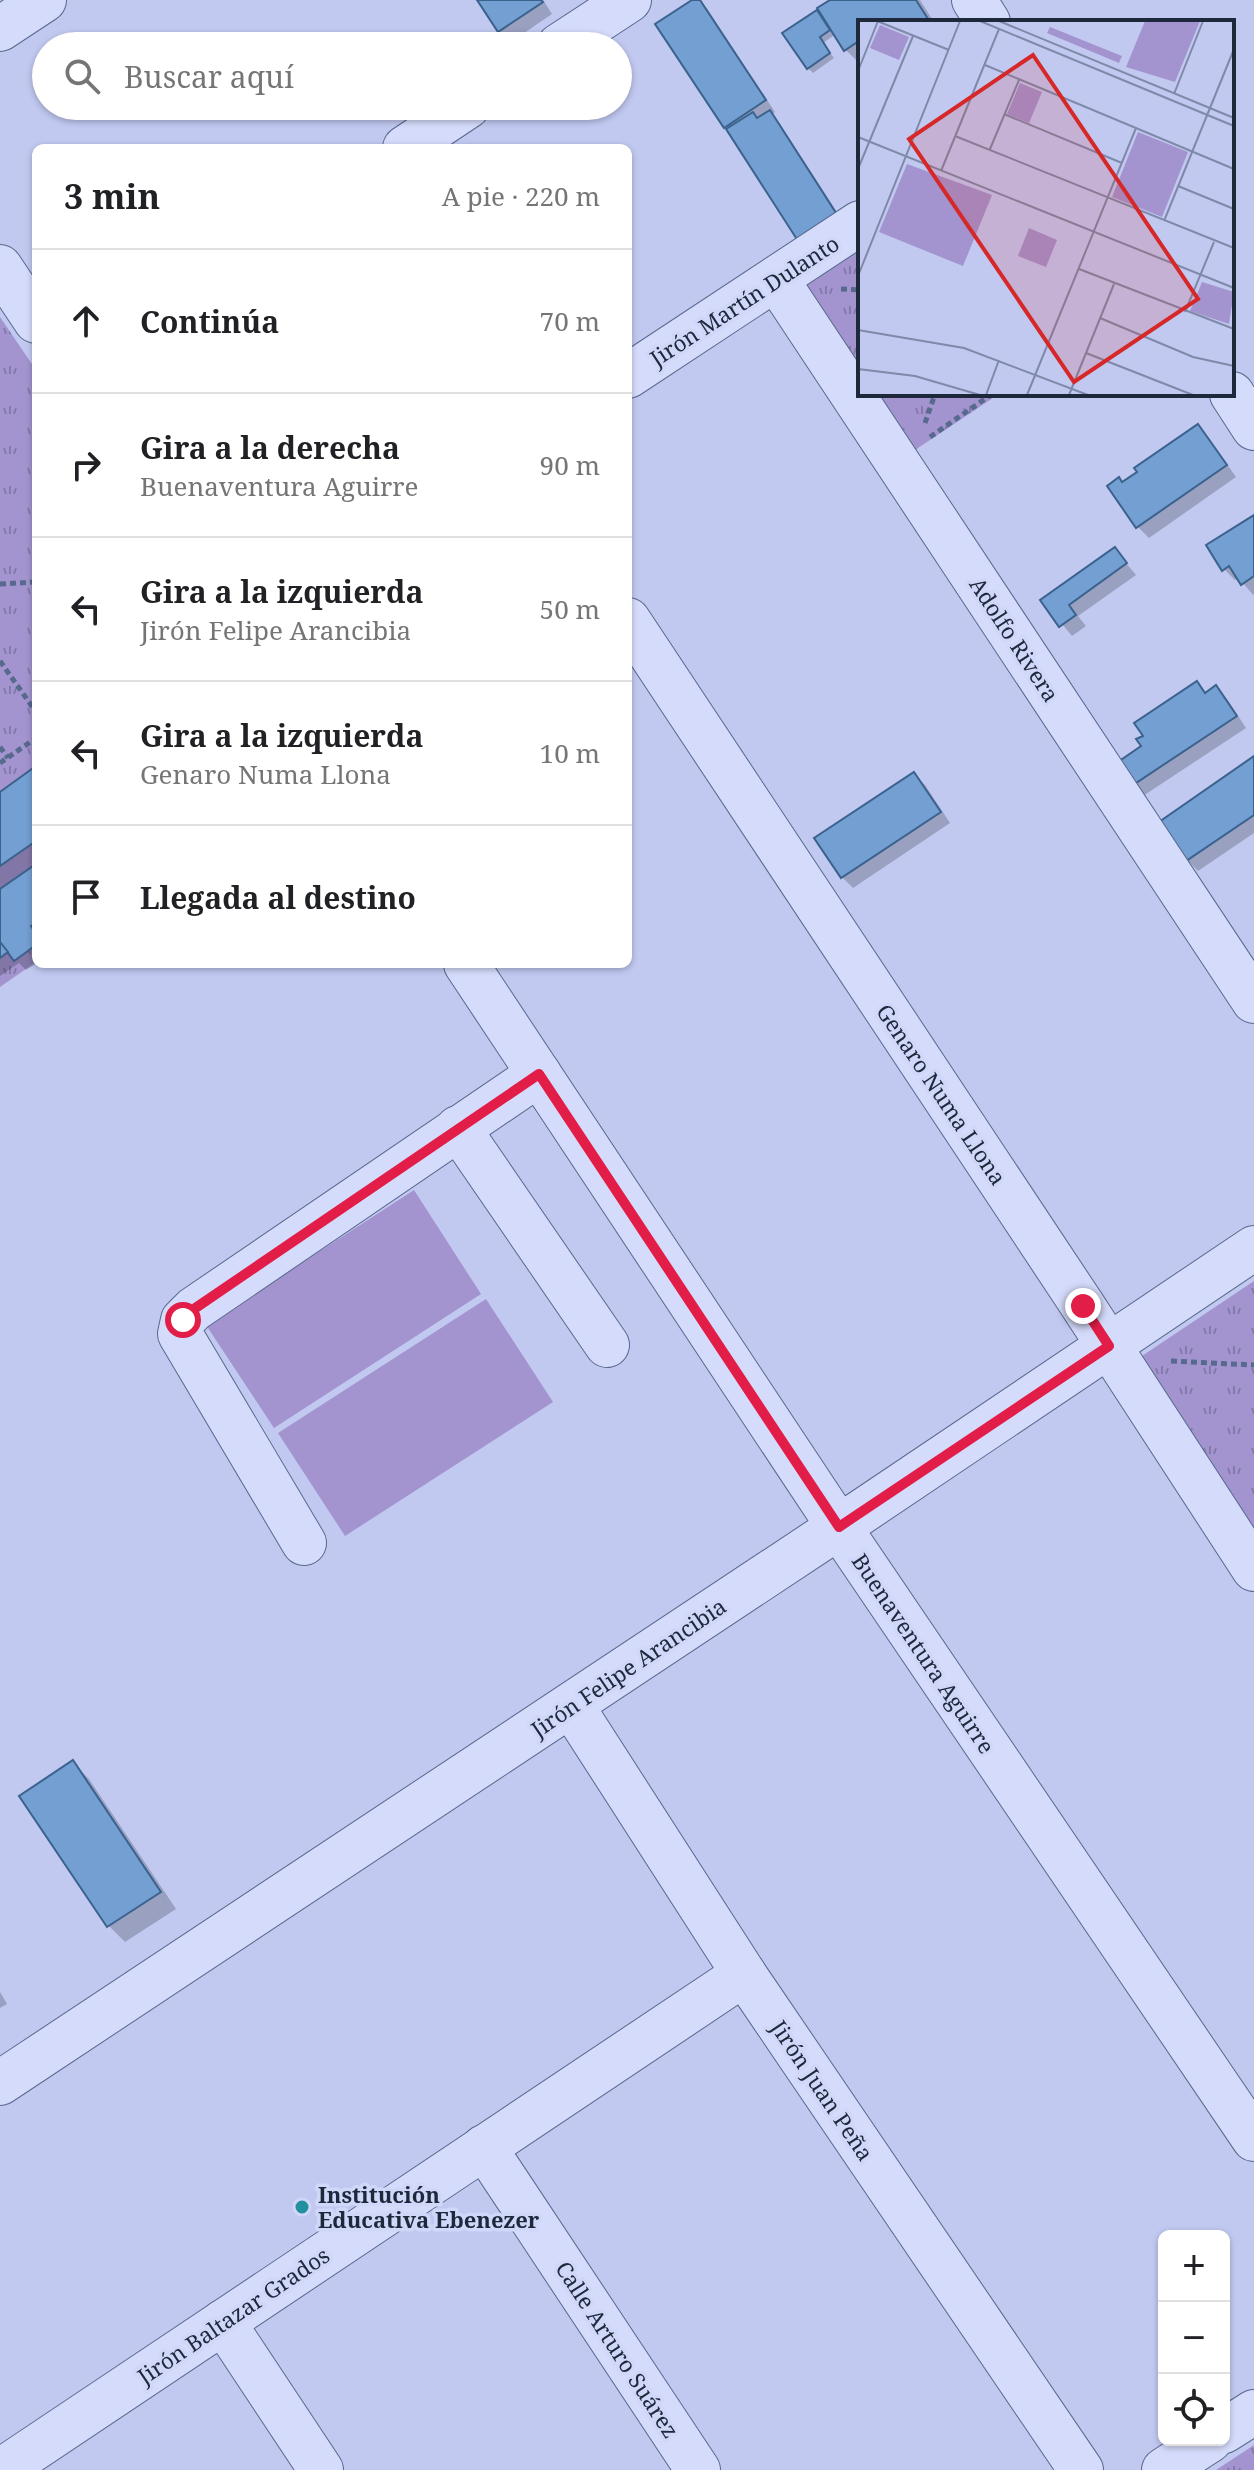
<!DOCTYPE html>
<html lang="es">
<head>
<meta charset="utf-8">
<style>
	body { margin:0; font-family:"Noto Serif",serif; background:#f2f2f2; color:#202124 }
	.controls { position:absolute; right:24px; bottom:24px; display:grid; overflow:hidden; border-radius:12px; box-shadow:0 2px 6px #0004 }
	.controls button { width:72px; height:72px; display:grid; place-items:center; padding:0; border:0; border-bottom:2px solid #e0e0e0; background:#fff; color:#202124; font:40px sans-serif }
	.stop { position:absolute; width:24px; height:24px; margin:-18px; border:6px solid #e11d48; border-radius:50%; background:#fff }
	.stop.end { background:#e11d48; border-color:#fff; box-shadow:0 2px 8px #0008 }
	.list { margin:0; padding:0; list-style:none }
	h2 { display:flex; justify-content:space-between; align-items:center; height:104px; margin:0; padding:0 32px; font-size:34px }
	h2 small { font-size:26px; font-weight:400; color:#757577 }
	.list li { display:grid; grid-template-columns:52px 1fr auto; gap:24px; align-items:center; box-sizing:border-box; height:144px; padding:0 32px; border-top:2px solid #e0e0e0 }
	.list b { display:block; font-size:30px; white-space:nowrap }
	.list p { margin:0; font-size:26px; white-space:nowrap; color:#757577 }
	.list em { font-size:26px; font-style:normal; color:#757577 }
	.icon { flex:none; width:44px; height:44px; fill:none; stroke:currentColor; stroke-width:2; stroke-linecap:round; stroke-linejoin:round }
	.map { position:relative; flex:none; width:1254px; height:2470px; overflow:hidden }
	.search { position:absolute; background:#fff; box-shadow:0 2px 6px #0004; left:32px; top:32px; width:600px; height:88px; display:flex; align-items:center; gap:20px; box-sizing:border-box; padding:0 28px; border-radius:44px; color:#757577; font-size:30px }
	.panel { position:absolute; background:#fff; box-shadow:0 2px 6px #0004; left:32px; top:144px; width:600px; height:824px; border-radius:12px }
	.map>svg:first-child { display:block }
	.park { fill:url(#park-tufts) }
	.pitch { fill:#a394d0 }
	.shadow { fill:#0003 }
	.building { fill:#749fd2; stroke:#3b628d; stroke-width:2 }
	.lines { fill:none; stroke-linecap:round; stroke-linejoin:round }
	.minor-casing { stroke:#57698c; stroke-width:46 }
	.path { stroke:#57698c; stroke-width:5; stroke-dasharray:6 4; stroke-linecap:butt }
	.minor { stroke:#d5dbfb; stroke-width:44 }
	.route { stroke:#e11d48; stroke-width:10 }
	.poi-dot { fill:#2390a0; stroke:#d1d7f8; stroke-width:3 }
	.labels { text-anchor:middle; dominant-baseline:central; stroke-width:7; stroke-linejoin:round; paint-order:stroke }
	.street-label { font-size:22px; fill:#1d283b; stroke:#d1d7f8 }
	.poi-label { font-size:22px; font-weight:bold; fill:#1d283b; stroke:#d1d7f8; text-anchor:start }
	.inset-road { fill:none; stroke:#7f89a8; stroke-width:2 }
	.view { fill:#d62828; fill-opacity:0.15; stroke:#d62828; stroke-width:4 }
	.inset-edge { fill:none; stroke:#1d283b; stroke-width:4 }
</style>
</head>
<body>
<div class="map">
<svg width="1254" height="2470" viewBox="0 0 1254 2470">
	<defs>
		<pattern id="park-tufts" width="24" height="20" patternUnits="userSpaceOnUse" patternTransform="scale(2)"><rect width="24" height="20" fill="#a394d0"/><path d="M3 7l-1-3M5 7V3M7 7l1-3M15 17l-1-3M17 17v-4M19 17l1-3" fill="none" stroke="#8479aa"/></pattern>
	</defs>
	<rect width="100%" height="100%" fill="#c1c9f1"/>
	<g class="park">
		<polygon points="860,246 860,381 797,287"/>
		<polygon points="0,317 36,370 36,962 0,987"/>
		<polygon points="869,394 999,394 909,454"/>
		<polygon points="1254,1281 1254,1536 1136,1360"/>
		<polygon points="1254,2445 1254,2470 1216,2470"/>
	</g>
	<g class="pitch">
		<polygon points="414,1190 481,1294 274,1428 206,1325"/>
		<polygon points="486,1299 553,1402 345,1536 278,1433"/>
	</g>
	<g class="shadow">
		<polygon points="479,0 543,0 552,14 511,42 500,31"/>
		<polygon points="695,0 699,0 708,10 775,112 771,115 780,124 847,228 726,126"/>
		<polygon points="833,0 920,0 934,22 860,22 860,64 846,50 836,34 823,43 834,58 813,73 808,68 816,12 826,21"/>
		<polygon points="1197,426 1208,437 1236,477 1149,538 1138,527 1110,487 1123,484"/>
		<polygon points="1254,517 1254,594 1253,595 1239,578 1235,580 1224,569"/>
		<polygon points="1115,550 1136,575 1078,616 1086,626 1072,636 1043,601"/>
		<polygon points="1196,683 1207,694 1216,688 1227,699 1246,728 1143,796 1132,785 1144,747"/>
		<polygon points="1254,759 1254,833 1198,871 1187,860 1161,822"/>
		<polygon points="36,769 36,964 26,970 19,963 0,976 0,794"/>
		<polygon points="914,774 925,785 950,823 853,888 842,877"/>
		<polygon points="73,1763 89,1779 176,1909 125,1942 109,1926 22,1797"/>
		<polygon points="0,1992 7,2004 0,2008"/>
	</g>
	<g class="building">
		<polygon points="477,0 541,0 543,2 498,32"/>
		<polygon points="692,0 700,0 766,100 724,128 655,24"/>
		<polygon points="830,0 916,0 930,22 860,22 860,49 856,43 844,51 817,8"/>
		<polygon points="817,10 830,30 820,37 830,53 807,69 782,33"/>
		<polygon points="770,110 838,216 798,241 726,129 753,112 757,118"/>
		<polygon points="1198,424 1227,465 1136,528 1107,486 1119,477 1122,482 1137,472 1134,468"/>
		<polygon points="1254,515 1254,576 1241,585 1229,566 1222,571 1206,545"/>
		<polygon points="1115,547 1127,563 1069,605 1076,615 1059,627 1040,600"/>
		<polygon points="1197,681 1205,693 1216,685 1237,716 1130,787 1115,764 1141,746 1136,739 1143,736 1134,723"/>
		<polygon points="1254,756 1254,815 1186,861 1159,822"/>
		<polygon points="36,766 36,841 0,866 0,792"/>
		<polygon points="914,772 941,812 841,878 814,838"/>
		<polygon points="36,864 36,923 31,926 36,933 36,945 14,961 0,942 0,889"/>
		<polygon points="0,942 8,952 0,958"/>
		<polygon points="73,1760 161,1892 107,1927 19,1796"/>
	</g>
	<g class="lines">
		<g class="minor-casing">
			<g id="minor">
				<polyline points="974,0 988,22"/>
				<polyline points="0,29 44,0"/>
				<polyline points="559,46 629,0"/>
				<polyline points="405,148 468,106"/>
				<polyline points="0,267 36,321"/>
				<polyline points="776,279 1254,1001"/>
				<polyline points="628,376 860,223"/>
				<polyline points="1232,394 1254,428"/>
				<polyline points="628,620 1083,1306 1254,1569"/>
				<polyline points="466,964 839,1527 1254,2139"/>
				<polyline points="458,1128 607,1345"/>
				<polyline points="304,1543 180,1334 183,1320 194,1309 539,1074"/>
				<polyline points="571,1705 744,1974 1081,2470"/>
				<polyline points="0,2083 839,1527 1254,1248"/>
				<polyline points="484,2147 698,2470"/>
				<polyline points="223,2322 321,2470"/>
				<polyline points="1224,2431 1254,2412"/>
				<polyline points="2,2470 744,1974"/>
				<polyline points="1164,2470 1210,2440"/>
			</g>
		</g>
		<g class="path">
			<polyline points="841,289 860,290"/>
			<polyline points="925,423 935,394"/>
			<polyline points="930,437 992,394"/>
			<polyline points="0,584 36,582"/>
			<polyline points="0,661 36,712"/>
			<polyline points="0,747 8,758"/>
			<polyline points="0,763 36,738"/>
			<polyline points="1171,1361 1254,1365"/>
		</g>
		<use href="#minor" class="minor"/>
	</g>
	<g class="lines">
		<polyline class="route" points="183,1320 194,1309 539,1074 839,1527 1109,1346 1083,1306"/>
	</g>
	<circle class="poi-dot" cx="302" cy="2207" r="8"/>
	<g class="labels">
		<g class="street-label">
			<text transform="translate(744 300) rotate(-33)">Jirón Martín Dulanto</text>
			<text transform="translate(1015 639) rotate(57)">Adolfo Rivera</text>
			<text transform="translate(942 1094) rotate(56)">Genaro Numa Llona</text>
			<text transform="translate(924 1653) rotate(56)">Buenaventura Aguirre</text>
			<text transform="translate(628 1667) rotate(-34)">Jirón Felipe Arancibia</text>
			<text transform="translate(823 2090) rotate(56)">Jirón Juan Peña</text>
			<text transform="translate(233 2315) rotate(-34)">Jirón Baltazar Grados</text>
			<text transform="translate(618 2349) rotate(57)">Calle Arturo Suárez</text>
		</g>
		<g class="poi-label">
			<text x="318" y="2194">Institución<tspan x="318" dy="25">Educativa Ebenezer</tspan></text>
		</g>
	</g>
	<g transform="translate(858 20)">
		<rect width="376" height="376" fill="#c1c9f1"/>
		<path d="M192,7L264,36L261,43L189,13Z" fill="#a394d0"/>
		<path d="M22,5L51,17L41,40L12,28ZM162,63L184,72L171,103L149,94ZM280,112L330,132L304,197L254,177ZM49,144L134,175L105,246L21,212ZM344,262L376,272L371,304L332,291Z" fill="#a394d0"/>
		<path d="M287,1H342L317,62L268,47ZM171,208L199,220L188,247L160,236Z" fill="#a394d0"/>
		<path class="inset-road" d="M19,1L91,30M122,1L376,106M141,1L376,98M127,45L376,149M0,51L20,1M316,74L345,1M146,94L264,143M97,116L376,228M0,117L376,268M132,129L161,60M0,149L55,16M83,151L141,9M320,166L376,189M306,201L376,29M221,249L376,309M0,256L102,1M327,292L356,222M242,298L335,337L376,346M0,310L106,328L230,375M228,333L335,375M0,349L57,356L122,375M128,375L141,340M169,375L278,108M211,375L256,264"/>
		<path class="view" d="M175,35L340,279L216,362L51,119Z"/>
		<rect width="376" height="376" class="inset-edge"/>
	</g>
</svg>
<div class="controls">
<button>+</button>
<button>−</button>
<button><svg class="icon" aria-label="locate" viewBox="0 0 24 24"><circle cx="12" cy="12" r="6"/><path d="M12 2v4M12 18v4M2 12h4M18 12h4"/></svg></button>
</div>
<div class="stop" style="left:183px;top:1320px"></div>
<div class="stop end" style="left:1083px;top:1306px"></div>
<div class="search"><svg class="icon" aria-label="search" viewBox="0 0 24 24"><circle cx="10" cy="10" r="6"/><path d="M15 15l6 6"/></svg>Buscar aquí</div>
<section class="panel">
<h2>3 min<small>A pie · 220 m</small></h2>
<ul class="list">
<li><svg class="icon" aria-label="ahead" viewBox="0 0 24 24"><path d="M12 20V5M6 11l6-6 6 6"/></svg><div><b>Continúa</b></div><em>70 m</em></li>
<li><svg class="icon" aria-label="right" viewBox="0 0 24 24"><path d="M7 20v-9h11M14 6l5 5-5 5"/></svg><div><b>Gira a la derecha</b><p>Buenaventura Aguirre</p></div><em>90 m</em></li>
<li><svg class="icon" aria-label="left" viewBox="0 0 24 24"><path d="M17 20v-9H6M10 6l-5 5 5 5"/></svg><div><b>Gira a la izquierda</b><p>Jirón Felipe Arancibia</p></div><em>50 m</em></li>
<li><svg class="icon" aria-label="left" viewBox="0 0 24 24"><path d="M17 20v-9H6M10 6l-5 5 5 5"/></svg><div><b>Gira a la izquierda</b><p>Genaro Numa Llona</p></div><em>10 m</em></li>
<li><svg class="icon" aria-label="arrive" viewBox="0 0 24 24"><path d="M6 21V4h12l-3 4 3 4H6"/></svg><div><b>Llegada al destino</b></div></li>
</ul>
</section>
</div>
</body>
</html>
